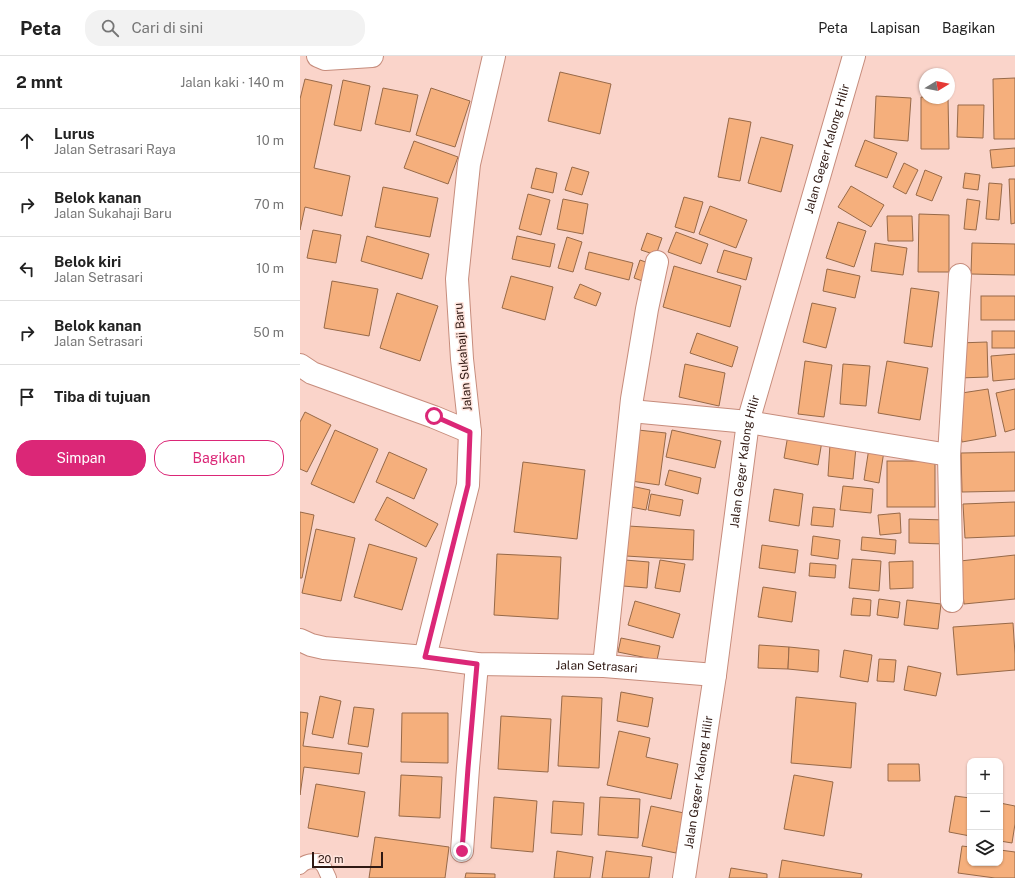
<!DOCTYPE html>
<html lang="id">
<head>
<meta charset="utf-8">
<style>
	body { margin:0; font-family:"Public Sans",sans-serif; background:#f2f2f2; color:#222 }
	.controls { position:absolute; right:12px; bottom:12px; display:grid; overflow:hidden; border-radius:8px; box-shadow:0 1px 3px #0004 }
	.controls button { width:36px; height:36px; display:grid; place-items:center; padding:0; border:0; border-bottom:1px solid #e0e0e0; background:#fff; color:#222; font:20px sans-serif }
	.compass { position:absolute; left:619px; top:12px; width:36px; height:36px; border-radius:50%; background:#fff; box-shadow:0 1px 3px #0004; rotate:80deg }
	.scale { position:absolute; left:12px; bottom:10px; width:71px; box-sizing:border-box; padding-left:4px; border:2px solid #2f1913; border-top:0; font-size:11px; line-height:14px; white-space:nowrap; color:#2f1913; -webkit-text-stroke:3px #ffe5de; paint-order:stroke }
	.stop { position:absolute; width:12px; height:12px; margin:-9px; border:3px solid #db2777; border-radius:50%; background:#fff }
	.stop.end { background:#db2777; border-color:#fff; box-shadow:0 1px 4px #0008 }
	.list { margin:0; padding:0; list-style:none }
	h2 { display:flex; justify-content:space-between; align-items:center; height:52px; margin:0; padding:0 16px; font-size:17px }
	h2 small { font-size:13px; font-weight:400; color:#767676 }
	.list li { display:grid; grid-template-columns:26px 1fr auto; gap:12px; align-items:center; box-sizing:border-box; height:64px; padding:0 16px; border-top:1px solid #e0e0e0 }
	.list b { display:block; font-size:15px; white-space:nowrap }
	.list p { margin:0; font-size:13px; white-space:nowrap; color:#767676 }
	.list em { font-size:13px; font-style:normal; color:#767676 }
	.actions { display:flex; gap:8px; padding:12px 16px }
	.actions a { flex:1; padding:9px 0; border:1px solid #db2777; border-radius:16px; text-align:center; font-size:14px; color:#db2777 }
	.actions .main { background:#db2777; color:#fff }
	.icon { flex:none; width:22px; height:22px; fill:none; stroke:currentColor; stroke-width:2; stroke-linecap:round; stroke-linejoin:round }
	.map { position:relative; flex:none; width:715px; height:822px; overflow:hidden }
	header { display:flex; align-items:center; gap:24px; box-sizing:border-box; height:56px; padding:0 20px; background:#fff; border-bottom:1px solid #e0e0e0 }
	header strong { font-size:19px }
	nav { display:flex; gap:22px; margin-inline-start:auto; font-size:14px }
	.search { width:280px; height:36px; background:#f2f2f2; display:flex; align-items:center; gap:10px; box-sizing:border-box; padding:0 14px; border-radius:16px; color:#767676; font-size:15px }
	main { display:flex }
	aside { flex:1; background:#fff }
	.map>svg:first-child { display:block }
	.building { fill:#f5af7c; stroke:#976948 }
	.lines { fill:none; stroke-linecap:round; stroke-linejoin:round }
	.service-casing { stroke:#c68c7c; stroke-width:16 }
	.minor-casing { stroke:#c68c7c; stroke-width:24 }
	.secondary-casing { stroke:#c68c7c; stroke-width:24 }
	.service { stroke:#fff; stroke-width:14 }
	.minor { stroke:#fff; stroke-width:22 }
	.secondary { stroke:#fff; stroke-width:22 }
	.route { stroke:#db2777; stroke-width:5 }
	.labels { text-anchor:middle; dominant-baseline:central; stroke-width:3; stroke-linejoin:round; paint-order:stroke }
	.street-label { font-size:12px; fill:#2f1913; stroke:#ffe5de }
</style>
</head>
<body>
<header>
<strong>Peta</strong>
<div class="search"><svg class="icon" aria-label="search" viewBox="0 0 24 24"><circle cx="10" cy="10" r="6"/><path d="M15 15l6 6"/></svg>Cari di sini</div>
<nav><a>Peta</a><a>Lapisan</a><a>Bagikan</a></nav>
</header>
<main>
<aside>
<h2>2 mnt<small>Jalan kaki · 140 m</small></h2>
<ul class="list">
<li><svg class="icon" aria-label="ahead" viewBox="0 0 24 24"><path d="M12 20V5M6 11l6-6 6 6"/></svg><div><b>Lurus</b><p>Jalan Setrasari Raya</p></div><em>10 m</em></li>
<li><svg class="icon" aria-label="right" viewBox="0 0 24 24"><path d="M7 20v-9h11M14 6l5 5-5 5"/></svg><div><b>Belok kanan</b><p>Jalan Sukahaji Baru</p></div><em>70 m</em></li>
<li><svg class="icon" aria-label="left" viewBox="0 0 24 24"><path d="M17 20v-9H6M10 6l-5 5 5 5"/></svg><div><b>Belok kiri</b><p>Jalan Setrasari</p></div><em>10 m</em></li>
<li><svg class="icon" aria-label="right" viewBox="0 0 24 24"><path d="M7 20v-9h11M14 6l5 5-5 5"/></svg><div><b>Belok kanan</b><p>Jalan Setrasari</p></div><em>50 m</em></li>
<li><svg class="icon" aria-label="arrive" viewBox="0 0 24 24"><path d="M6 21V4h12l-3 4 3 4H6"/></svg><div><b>Tiba di tujuan</b></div></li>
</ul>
<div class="actions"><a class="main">Simpan</a><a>Bagikan</a></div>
</aside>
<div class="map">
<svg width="715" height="822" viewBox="0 0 715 822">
	<rect width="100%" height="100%" fill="#fad4ca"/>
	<g class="building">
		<polygon points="260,16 311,28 300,78 248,65"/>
		<polygon points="715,22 715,83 694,83 693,23"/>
		<polygon points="5,23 32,29 14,112 50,120 42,160 5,151 0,174 0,43"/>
		<polygon points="43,24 70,30 61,75 34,69"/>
		<polygon points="83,32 118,39 110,76 75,68"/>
		<polygon points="131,32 170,45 155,91 116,79"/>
		<polygon points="576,40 611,42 608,85 574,82"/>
		<polygon points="621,41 648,42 649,93 621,93"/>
		<polygon points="658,49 684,49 683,82 657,81"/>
		<polygon points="429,62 451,66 440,125 418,121"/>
		<polygon points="461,81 493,89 481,136 448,127"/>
		<polygon points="565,84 597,97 587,122 555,110"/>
		<polygon points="114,85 158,101 148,128 104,112"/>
		<polygon points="715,92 715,110 692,112 690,94"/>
		<polygon points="604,107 618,114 606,138 593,131"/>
		<polygon points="272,111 289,116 282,139 265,134"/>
		<polygon points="236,112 257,117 253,137 231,132"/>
		<polygon points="625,114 642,121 632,145 616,139"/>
		<polygon points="665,117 680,119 678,134 663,132"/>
		<polygon points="709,123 715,123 715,167 711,168"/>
		<polygon points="689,127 702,128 699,164 686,163"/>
		<polygon points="551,130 584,149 571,171 538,151"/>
		<polygon points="83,131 138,142 130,181 75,171"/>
		<polygon points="228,138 250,144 241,179 219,173"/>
		<polygon points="384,141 403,146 394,177 375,171"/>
		<polygon points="263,143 288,148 283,178 257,173"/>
		<polygon points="667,143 680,145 676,174 664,173"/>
		<polygon points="410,150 447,164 436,192 399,178"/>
		<polygon points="619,158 649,159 649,216 618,216"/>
		<polygon points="587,160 612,160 613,185 588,185"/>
		<polygon points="538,166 566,175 554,211 526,202"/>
		<polygon points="13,174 41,179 36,207 7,202"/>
		<polygon points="376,176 408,188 401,208 368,196"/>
		<polygon points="347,177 362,182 356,199 341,194"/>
		<polygon points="67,180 129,198 122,223 61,205"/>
		<polygon points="217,180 255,188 250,211 212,203"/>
		<polygon points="267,181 282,186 273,216 258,212"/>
		<polygon points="575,187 607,192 603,219 571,215"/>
		<polygon points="672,187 715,188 715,219 671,218"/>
		<polygon points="424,194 452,202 446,224 417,216"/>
		<polygon points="289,196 333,207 329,224 285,213"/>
		<polygon points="340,204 354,209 348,227 334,222"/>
		<polygon points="374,210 441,230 430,271 363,251"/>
		<polygon points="527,213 560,220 555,242 523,235"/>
		<polygon points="211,220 253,231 245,264 202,252"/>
		<polygon points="32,225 78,233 69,280 24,272"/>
		<polygon points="280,228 301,237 296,250 274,242"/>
		<polygon points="611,232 639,236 632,291 604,287"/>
		<polygon points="97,237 138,250 120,305 80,292"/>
		<rect x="681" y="240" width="34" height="24"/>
		<polygon points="512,247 536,252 526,292 503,286"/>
		<rect x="692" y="275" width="23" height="17"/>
		<polygon points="397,277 438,291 432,311 390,297"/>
		<polygon points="687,286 688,321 659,322 658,287"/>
		<polygon points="715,298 715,323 693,325 691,300"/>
		<polygon points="505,305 532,309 524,361 498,358"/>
		<polygon points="587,305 628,312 620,364 578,357"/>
		<polygon points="385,308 425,317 419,350 379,341"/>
		<polygon points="543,308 570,310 566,350 540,348"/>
		<polygon points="688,333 696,380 662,386 655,338"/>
		<polygon points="715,333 715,373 705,376 696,337"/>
		<polygon points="5,356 31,369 7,416 0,413 0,366"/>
		<polygon points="35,374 78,393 54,447 11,428"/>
		<polygon points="338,374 366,377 359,429 331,425"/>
		<polygon points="372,374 421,385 415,412 366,401"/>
		<polygon points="488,379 522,385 518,409 484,402"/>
		<polygon points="530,388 556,391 553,423 528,420"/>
		<polygon points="569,392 584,395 579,427 564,424"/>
		<polygon points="89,396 127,413 114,443 76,426"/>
		<polygon points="715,396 715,435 662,436 661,397"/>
		<rect x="587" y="405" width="48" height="46"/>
		<polygon points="223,406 285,414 277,483 214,476"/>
		<polygon points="369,414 401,422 398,438 365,429"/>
		<polygon points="331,430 350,434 346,454 326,450"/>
		<polygon points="543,430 573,433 571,457 540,454"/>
		<polygon points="474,433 503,438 499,470 469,465"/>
		<polygon points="351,438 383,444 380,460 348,454"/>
		<polygon points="87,441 138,468 126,491 75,464"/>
		<polygon points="715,446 715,480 665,482 663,448"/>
		<polygon points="513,451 535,453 533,471 511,469"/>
		<polygon points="0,456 14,459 2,522 0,522"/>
		<polygon points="600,457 601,477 580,479 578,459"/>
		<polygon points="609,463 646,464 645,488 609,487"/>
		<polygon points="328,470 394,474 393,504 326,500"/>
		<polygon points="16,473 55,482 41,545 2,537"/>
		<polygon points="513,480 540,484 538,503 511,499"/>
		<polygon points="562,481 596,484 595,498 561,494"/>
		<polygon points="69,488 117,502 102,554 54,541"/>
		<polygon points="462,489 498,494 495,517 459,512"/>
		<polygon points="197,498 261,501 258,563 194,559"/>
		<polygon points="715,499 715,543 664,548 660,505"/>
		<polygon points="552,503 581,505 579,535 549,532"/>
		<polygon points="325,504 349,506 347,532 323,530"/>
		<polygon points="360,504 385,508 380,536 355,532"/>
		<polygon points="613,505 613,532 590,533 589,506"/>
		<polygon points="510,507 536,509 535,522 509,520"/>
		<polygon points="463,531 496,536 492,566 458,561"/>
		<polygon points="553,542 571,544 570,560 551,559"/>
		<polygon points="579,543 600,546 598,562 577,559"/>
		<polygon points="607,544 641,548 638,573 604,569"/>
		<polygon points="335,545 380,558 373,582 328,569"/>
		<polygon points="713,567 715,598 715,614 657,619 653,571"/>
		<polygon points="321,582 360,590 357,604 318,596"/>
		<polygon points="459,589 489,591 488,613 458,612"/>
		<polygon points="489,591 519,594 518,616 488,613"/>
		<polygon points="544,594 572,599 568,626 540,621"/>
		<polygon points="579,603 596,604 594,626 577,625"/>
		<polygon points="608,610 641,617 636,640 604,634"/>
		<polygon points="321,636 353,642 348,671 317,665"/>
		<polygon points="20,640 41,645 33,682 12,678"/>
		<polygon points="262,640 302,642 299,712 258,710"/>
		<polygon points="496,641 556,647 551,712 491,707"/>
		<polygon points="54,651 74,653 68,691 48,688"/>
		<polygon points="0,656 8,657 3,690 62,697 59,718 4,711 0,739"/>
		<polygon points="102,657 148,657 148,707 101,706"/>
		<polygon points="201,660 251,663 248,716 198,713"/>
		<polygon points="319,675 350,682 346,701 378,708 371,743 307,729"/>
		<polygon points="588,708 619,708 620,725 588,725"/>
		<polygon points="101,719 142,721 140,762 99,760"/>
		<polygon points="494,719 533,726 524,780 484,773"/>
		<polygon points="16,728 65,736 58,781 8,772"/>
		<polygon points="655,740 670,742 670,780 649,776"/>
		<polygon points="194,741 237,745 233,796 191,792"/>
		<polygon points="300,741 340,743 338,782 298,779"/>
		<polygon points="253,745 284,747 282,779 251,777"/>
		<polygon points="700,747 715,750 715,768 712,787 700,785"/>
		<polygon points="351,750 384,757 376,797 342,790"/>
		<polygon points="75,781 149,791 145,822 69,822"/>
		<polygon points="662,790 670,791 670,807 700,807 700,794 715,796 715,822 695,822 658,817"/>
		<polygon points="257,795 293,801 290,822 254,822"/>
		<polygon points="306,795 352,801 349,822 302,822"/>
		<polygon points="482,804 562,818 561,822 479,822"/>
		<polygon points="431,812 467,818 467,822 429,822"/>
		<polygon points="166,817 195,818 195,822 165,822"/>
	</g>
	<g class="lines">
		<g class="service-casing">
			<path id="service" d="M0,811C5,805 11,805 19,805L24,811L29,822"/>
		</g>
		<g class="minor-casing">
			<g id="minor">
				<polyline points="18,0 25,3 72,0"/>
				<polyline points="0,309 12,317 134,361 170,376"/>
				<polyline points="331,355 448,366 649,399"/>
				<polyline points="652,545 649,399 660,219"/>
				<path id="s1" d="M0,584L11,589L24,592L125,601L177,608L304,610L415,619"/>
				<polyline points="125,601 168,429 170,376 162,303 157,223 169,108 194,0"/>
				<polyline points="304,610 332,343 347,253 357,206"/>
				<polyline points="162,795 168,712 177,608"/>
			</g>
		</g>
		<g class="secondary-casing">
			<g id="secondary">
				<path id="s2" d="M384,822L415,619L448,366L554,0"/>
			</g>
		</g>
		<use href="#service" class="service"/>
		<use href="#minor" class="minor"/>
		<use href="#secondary" class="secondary"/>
	</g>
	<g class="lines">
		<polyline class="route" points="134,360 170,376 168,429 125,601 177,608 168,712 162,795"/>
	</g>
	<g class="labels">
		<g class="street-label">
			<text stroke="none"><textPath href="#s2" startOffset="745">Jalan Geger Kalong Hilir</textPath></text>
			<text transform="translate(163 301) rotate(-95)">Jalan Sukahaji Baru</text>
			<text stroke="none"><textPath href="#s2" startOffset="421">Jalan Geger Kalong Hilir</textPath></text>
			<text stroke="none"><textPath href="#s1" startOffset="299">Jalan Setrasari</textPath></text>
			<text stroke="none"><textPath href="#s2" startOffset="97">Jalan Geger Kalong Hilir</textPath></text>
		</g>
	</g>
</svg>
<div class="controls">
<button>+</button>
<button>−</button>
<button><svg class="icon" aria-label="layers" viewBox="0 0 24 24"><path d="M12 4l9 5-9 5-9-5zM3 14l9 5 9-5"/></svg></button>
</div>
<svg class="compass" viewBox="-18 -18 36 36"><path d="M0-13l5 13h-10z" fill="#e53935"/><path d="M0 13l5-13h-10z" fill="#767676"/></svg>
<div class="scale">20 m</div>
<div class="stop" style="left:134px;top:360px"></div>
<div class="stop end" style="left:162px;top:795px"></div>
</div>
</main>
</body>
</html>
